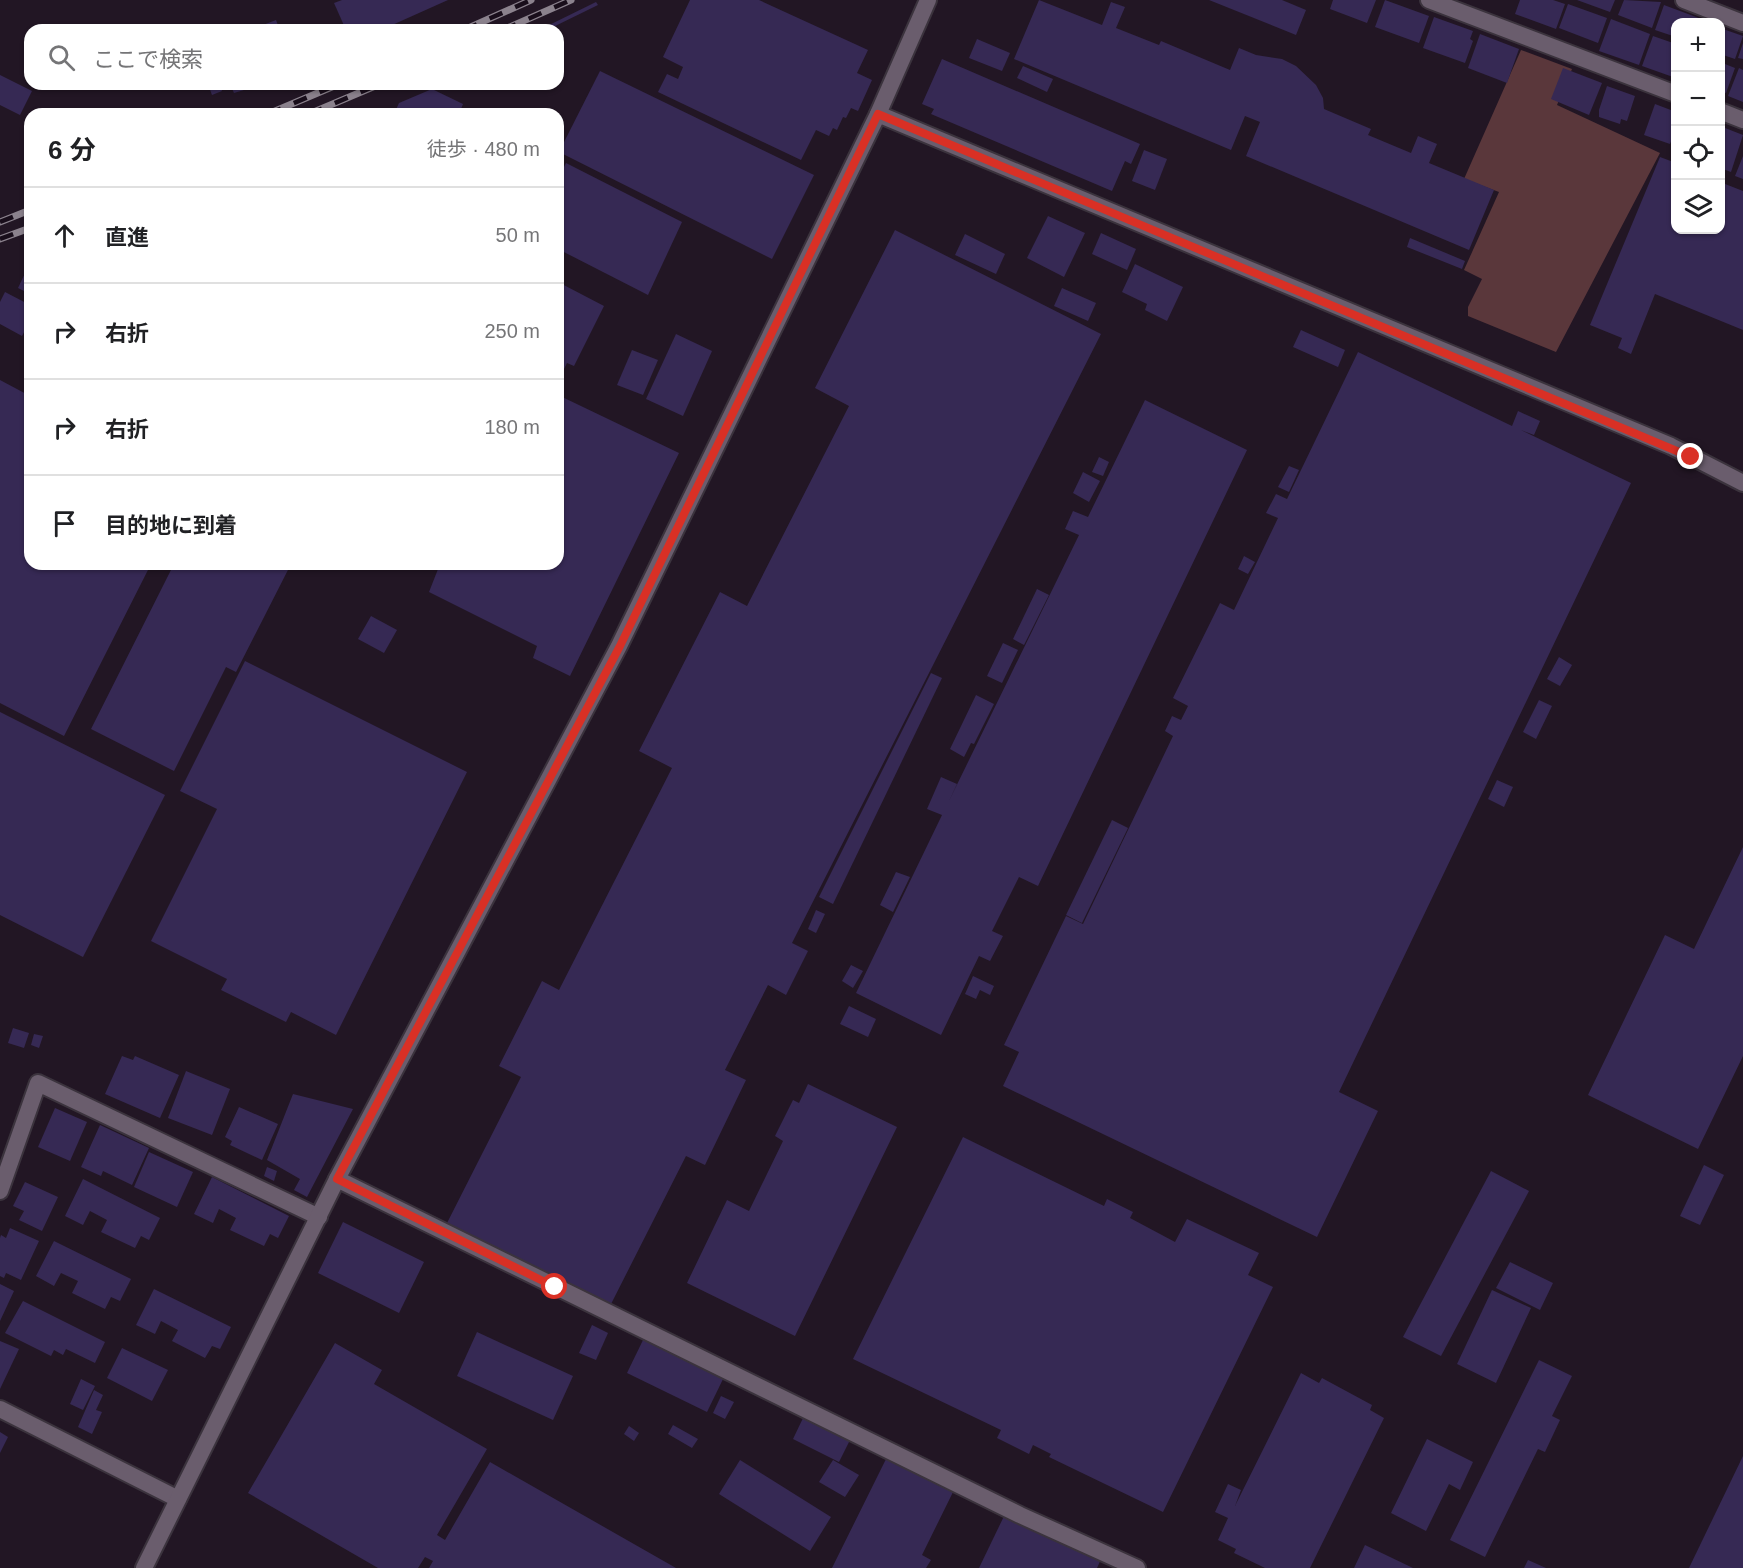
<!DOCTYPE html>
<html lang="ja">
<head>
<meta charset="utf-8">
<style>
	body { margin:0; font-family:Arial,"Noto Sans JP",sans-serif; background:#f6f6f6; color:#202124 }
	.controls { position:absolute; right:18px; top:18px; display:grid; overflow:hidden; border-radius:12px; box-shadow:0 2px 4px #0004 }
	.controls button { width:54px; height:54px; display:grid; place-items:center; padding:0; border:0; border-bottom:2px solid #e0e0e0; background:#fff; color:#202124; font:30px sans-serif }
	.stop { position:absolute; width:18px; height:18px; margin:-14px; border:4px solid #d93025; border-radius:50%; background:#fff }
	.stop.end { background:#d93025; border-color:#fff; box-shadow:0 2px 6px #0008 }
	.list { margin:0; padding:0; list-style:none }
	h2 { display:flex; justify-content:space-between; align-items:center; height:78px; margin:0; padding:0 24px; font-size:26px }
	h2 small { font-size:20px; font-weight:400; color:#757577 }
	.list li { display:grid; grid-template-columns:39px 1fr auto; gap:18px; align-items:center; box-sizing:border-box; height:96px; padding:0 24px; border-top:2px solid #e0e0e0 }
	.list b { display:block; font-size:22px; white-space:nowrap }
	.list em { font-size:20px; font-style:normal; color:#757577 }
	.icon { flex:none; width:33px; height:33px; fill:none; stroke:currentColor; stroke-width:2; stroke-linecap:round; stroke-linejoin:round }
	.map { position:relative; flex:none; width:1743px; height:1568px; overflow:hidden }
	.search { position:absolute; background:#fff; box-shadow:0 2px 4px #0004; left:24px; top:24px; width:540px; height:66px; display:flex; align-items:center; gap:15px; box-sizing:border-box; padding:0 21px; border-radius:18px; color:#757577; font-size:22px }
	.panel { position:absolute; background:#fff; box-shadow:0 2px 4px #0004; left:24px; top:108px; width:540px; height:462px; border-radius:18px }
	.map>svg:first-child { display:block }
	.green { fill:#5a373b }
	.building { fill:#362954 }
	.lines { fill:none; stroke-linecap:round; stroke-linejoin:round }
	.service-casing { stroke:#3b333d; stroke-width:20 }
	.minor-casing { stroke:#3b333d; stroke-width:20 }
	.service { stroke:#6a5d6d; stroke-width:16 }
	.minor { stroke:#6a5d6d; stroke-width:16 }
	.rail-casing { stroke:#8b828d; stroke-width:7 }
	.rail { stroke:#180d1a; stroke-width:4.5; stroke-dasharray:14; stroke-linecap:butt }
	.route { stroke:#d93025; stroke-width:8 }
</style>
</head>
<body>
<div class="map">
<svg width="1743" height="1568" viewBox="0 0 1743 1568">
	<rect width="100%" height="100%" fill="#221624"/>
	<polygon class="green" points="1521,50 1572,69 1557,105 1660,153 1556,352 1468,316 1468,307 1482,279 1464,270 1499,192 1464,179"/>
	<g class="building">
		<polygon points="342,0 448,0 381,30 346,30 334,3"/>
		<polygon points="690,0 759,0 868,50 857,73 872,80 858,111 851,108 846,118 843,117 837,130 833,128 829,136 816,130 801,160 658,92 667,74 678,79 683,67 663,57"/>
		<polygon points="1039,0 1102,25 1111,2 1125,7 1116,28 1159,45 1161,41 1230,70 1239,48 1256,55 1282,59 1296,66 1316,85 1323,98 1324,109 1371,129 1368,135 1411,153 1418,136 1437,144 1429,163 1494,190 1469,250 1246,156 1260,122 1245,116 1231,150 1014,59"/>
		<polygon points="1209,0 1282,0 1306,10 1296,35"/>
		<polygon points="1333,0 1376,0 1367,23 1330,9"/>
		<polygon points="1385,0 1429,16 1419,43 1375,27"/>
		<polygon points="1520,0 1553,0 1565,4 1556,29 1515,14"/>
		<polygon points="1577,0 1615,0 1610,12"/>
		<polygon points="1624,0 1661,2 1652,28 1618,15"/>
		<polygon points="596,2 598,5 547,30 539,30"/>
		<polygon points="1568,4 1607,18 1598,43 1559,28"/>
		<polygon points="1664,5 1704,20 1704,22 1676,22 1676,37 1655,30"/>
		<polygon points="1434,17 1473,31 1470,39 1473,41 1465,63 1423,48"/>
		<polygon points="1611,19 1650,34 1639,65 1599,51"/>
		<polygon points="276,20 279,28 265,30 263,25"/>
		<polygon points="1720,28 1743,36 1735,59 1720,54"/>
		<polygon points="1480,34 1519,49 1507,83 1468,68"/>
		<polygon points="1653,36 1676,44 1673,77 1642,66"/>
		<polygon points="977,39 1010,53 1002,71 969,58"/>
		<polygon points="1743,43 1743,59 1738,58"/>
		<polygon points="942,59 1140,144 1131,164 1125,161 1112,191 931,114 934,109 922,104"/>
		<polygon points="1720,62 1735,68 1726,93 1720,91"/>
		<polygon points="1023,66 1053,79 1047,92 1017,78"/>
		<polygon points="1563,68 1602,83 1589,115 1551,99"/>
		<polygon points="1739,68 1743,70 1743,102 1728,96"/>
		<polygon points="600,71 814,175 772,259 559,152"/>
		<polygon points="0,75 32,91 20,115 0,105"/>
		<polygon points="208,84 220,84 222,91 212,95"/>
		<polygon points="230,84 242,84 244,90 234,93"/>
		<polygon points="1607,86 1635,96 1627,121 1621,119 1620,124 1599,117 1599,110"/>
		<polygon points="432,89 463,104 459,114 394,114 399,103"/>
		<polygon points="1655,104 1676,112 1676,128 1670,144 1644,135"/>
		<polygon points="1720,126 1743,135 1731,172 1720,168"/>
		<polygon points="1676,136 1676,151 1671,149"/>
		<polygon points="1144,150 1167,159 1155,190 1132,181"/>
		<polygon points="1743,156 1743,179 1735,176"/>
		<polygon points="1660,157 1676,163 1676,230 1720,230 1720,182 1743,191 1743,330 1655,294 1631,354 1618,348 1622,338 1590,325"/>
		<polygon points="566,163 682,222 648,295 558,249 558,179"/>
		<polygon points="1048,216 1085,233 1064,277 1027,258"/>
		<polygon points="895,230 1101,334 792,943 808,951 786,995 768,985 725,1070 746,1080 705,1165 686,1156 609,1308 446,1225 521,1077 499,1066 542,981 559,990 672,768 639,751 720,592 747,606 849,406 815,388"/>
		<polygon points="1101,233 1136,249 1127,270 1092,254"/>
		<polygon points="965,234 1005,254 996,274 955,255"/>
		<polygon points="1410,238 1465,261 1462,269 1407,247"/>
		<polygon points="30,263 30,294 18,288"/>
		<polygon points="1135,264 1183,287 1167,321 1145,310 1147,304 1122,292"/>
		<polygon points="558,282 604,306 574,366 567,363 561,375 558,374"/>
		<polygon points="1062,288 1096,303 1088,321 1054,306"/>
		<polygon points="5,292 30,305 30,321 22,336 0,324 0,302"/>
		<polygon points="1301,330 1345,350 1338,367 1293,347"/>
		<polygon points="676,334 712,351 683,416 646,399"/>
		<polygon points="632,350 658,360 643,395 617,385"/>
		<polygon points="1358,352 1512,426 1518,411 1540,421 1534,435 1521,430 1631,483 1339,1092 1378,1111 1317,1237 1003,1086 1019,1052 1004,1045 1066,916 1083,924 1173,736 1165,731 1172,716 1181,720 1188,706 1173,698 1220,603 1234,610 1278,518 1266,513 1276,494 1287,499"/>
		<polygon points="0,380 30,396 30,564 151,564 64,736 0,703"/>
		<polygon points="558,395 679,453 570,676 533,658 537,646 429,592 440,564 558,564"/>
		<polygon points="1145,400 1247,450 1038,886 1019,877 992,931 1003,936 990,961 979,956 941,1035 856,993 942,815 927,809 941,777 957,784 948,803 1079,535 1065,529 1073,511 1088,517"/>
		<polygon points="1099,457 1109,462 1103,476 1092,472"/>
		<polygon points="1289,466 1299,470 1289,492 1278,487"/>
		<polygon points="1083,472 1100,481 1089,502 1073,493"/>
		<polygon points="1244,556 1255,562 1248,574 1238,569"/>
		<polygon points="174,564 291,564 236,672 226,667 174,771 91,729"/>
		<polygon points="1037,589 1049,595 1024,645 1013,639"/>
		<polygon points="371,616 397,630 384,653 358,639"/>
		<polygon points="1003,643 1018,650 1002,683 987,676"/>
		<polygon points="1559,657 1572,665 1560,686 1547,679"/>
		<polygon points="245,661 467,772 336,1035 291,1012 286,1022 221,990 227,979 151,941 217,809 180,791"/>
		<polygon points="931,673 942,678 833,904 819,897"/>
		<polygon points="976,695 994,704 974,744 971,743 964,757 950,749"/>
		<polygon points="1539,700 1552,706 1536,739 1523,732"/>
		<polygon points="0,712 165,795 83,957 0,915"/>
		<polygon points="1497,780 1513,787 1504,807 1488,799"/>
		<polygon points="1112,820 1128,828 1082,923 1066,915"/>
		<polygon points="1743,847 1743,1056 1698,1149 1588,1095 1665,935 1694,949"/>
		<polygon points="896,872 910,877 893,912 880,905"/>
		<polygon points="816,910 825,914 816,933 808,929"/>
		<polygon points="851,965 863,971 853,988 842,981"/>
		<polygon points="973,976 994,986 990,995 980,990 976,999 965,994"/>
		<polygon points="849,1006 876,1019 868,1037 840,1024"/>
		<polygon points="13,1028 29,1033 24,1048 8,1043"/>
		<polygon points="34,1034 43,1036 39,1048 31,1045"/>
		<polygon points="122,1056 133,1060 135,1056 179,1075 160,1118 105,1094"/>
		<polygon points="186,1071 230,1089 212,1135 168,1118"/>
		<polygon points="808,1084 897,1127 795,1336 687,1283 727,1200 749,1211 783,1141 775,1136 793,1100 799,1103"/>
		<polygon points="293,1094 353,1109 307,1197 294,1190 300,1179 267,1160"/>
		<polygon points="239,1107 278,1124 262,1160 230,1145 232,1141 225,1137"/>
		<polygon points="55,1108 87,1122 70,1161 38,1147"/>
		<polygon points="100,1125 149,1148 132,1185 103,1171 101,1176 81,1167"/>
		<polygon points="963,1137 1104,1206 1107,1199 1133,1212 1130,1218 1175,1242 1187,1219 1259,1253 1248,1275 1273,1287 1163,1512 1049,1457 1051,1454 1033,1445 1029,1454 997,1438 1001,1430 853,1359"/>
		<polygon points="149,1152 193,1172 177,1207 134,1187"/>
		<polygon points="1704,1165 1724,1175 1700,1225 1680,1216"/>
		<polygon points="267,1167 277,1171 274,1181 264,1176"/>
		<polygon points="1491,1171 1529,1191 1441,1356 1403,1337"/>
		<polygon points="212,1177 289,1216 278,1238 270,1234 264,1246 230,1230 236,1218 219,1209 213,1223 194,1214"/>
		<polygon points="83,1179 160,1218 149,1240 141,1236 135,1248 101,1232 107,1220 90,1211 83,1225 65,1216"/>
		<polygon points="25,1182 58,1197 42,1231 19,1220 24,1211 13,1206"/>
		<polygon points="343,1222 424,1262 399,1313 318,1273"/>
		<polygon points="10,1228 39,1241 21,1280 6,1273 4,1278 0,1276 0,1238 1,1235 6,1238"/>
		<polygon points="54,1241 131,1279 120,1301 111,1297 105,1309 72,1293 78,1281 61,1273 54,1286 36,1276"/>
		<polygon points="1510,1262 1553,1283 1540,1310 1496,1288"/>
		<polygon points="0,1284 14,1291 0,1321"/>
		<polygon points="154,1289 231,1327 220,1349 212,1346 205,1358 172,1341 178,1330 161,1321 155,1334 136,1325"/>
		<polygon points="1492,1290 1531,1308 1496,1383 1457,1364"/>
		<polygon points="23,1301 105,1342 95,1363 66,1349 63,1355 54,1350 51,1356 5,1333"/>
		<polygon points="592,1325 608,1333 596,1360 579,1353"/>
		<polygon points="477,1332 573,1376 553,1420 457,1376"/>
		<polygon points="644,1338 724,1377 707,1412 627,1373"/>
		<polygon points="0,1341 19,1349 0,1389"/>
		<polygon points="335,1343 382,1370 374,1384 487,1449 437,1535 445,1540 490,1462 676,1568 429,1568 433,1561 425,1557 418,1568 378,1568 248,1493"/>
		<polygon points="122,1348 168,1370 152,1401 107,1378"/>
		<polygon points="1539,1360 1572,1376 1552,1416 1560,1420 1545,1452 1538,1449 1485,1557 1450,1540"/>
		<polygon points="1301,1373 1319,1383 1322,1378 1372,1405 1370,1410 1384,1418 1310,1568 1265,1568 1234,1553 1236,1549 1218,1540 1228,1518 1215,1512 1228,1484 1241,1490 1235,1506"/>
		<polygon points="81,1379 95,1386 83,1410 70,1404"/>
		<polygon points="94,1390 103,1395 96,1410 102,1412 92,1434 78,1427"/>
		<polygon points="721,1396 734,1402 725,1419 713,1413"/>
		<polygon points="804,1416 851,1438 839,1462 793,1439"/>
		<polygon points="673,1425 698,1439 692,1448 668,1434"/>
		<polygon points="629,1426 639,1433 634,1441 624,1434"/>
		<polygon points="0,1432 8,1437 0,1453"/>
		<polygon points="1427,1439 1473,1462 1460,1490 1449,1484 1426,1531 1391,1513"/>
		<polygon points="888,1455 955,1488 922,1555 931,1560 926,1568 832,1568"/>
		<polygon points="1743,1456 1743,1568 1689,1568"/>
		<polygon points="740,1460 831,1517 810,1551 719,1494"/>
		<polygon points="833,1460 859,1475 845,1497 819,1482"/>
		<polygon points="1006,1512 1102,1557 1097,1568 979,1568"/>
		<polygon points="1365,1545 1413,1568 1354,1568"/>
		<polygon points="1528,1560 1546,1568 1524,1568"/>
	</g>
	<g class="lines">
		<g class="service-casing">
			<polyline id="service" points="337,1179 1020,1515 1137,1568"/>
		</g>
		<g class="minor-casing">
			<g id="minor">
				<polyline points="1429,0 1676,94"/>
				<polyline points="1684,0 1743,23"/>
				<polyline points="1720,111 1743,120"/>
				<polyline points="878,114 1671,446 1743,483"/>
				<polyline points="0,1191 38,1083 319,1217"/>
				<polyline points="0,1409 178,1499"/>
				<polyline points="144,1568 337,1179 619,646 878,114 928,0"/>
			</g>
		</g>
		<use href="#service" class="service"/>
		<use href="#minor" class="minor"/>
		<g class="rail-casing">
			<g id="rail">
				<polyline points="464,30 531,0"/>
				<polyline points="503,30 571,0"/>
				<polyline points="268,114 339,84"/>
				<polyline points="309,114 380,84"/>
				<polyline points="0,222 30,210"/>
				<polyline points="0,239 30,228"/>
			</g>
		</g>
		<use href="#rail" class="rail"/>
	</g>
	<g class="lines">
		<polyline class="route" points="555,1287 337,1179 620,646 878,114 1691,457"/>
	</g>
</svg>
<div class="controls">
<button>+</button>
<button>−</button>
<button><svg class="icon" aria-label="locate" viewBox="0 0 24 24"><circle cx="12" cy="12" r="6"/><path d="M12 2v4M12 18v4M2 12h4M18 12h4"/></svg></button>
<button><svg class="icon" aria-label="layers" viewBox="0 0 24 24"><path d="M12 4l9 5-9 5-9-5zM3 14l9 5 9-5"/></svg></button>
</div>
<div class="stop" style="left:555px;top:1287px"></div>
<div class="stop end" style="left:1691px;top:457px"></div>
<div class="search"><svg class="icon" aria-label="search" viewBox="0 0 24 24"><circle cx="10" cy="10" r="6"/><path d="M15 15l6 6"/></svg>ここで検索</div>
<section class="panel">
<h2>6 分<small>徒歩 · 480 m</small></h2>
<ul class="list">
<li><svg class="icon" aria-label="ahead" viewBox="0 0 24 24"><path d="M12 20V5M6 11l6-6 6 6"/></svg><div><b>直進</b></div><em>50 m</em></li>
<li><svg class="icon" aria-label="right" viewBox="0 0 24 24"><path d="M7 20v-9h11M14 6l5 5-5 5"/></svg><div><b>右折</b></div><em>250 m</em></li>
<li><svg class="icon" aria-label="right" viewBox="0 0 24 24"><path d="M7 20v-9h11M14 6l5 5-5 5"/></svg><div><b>右折</b></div><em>180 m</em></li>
<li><svg class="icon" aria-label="arrive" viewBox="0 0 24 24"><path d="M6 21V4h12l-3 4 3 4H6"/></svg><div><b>目的地に到着</b></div></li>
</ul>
</section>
</div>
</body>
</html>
